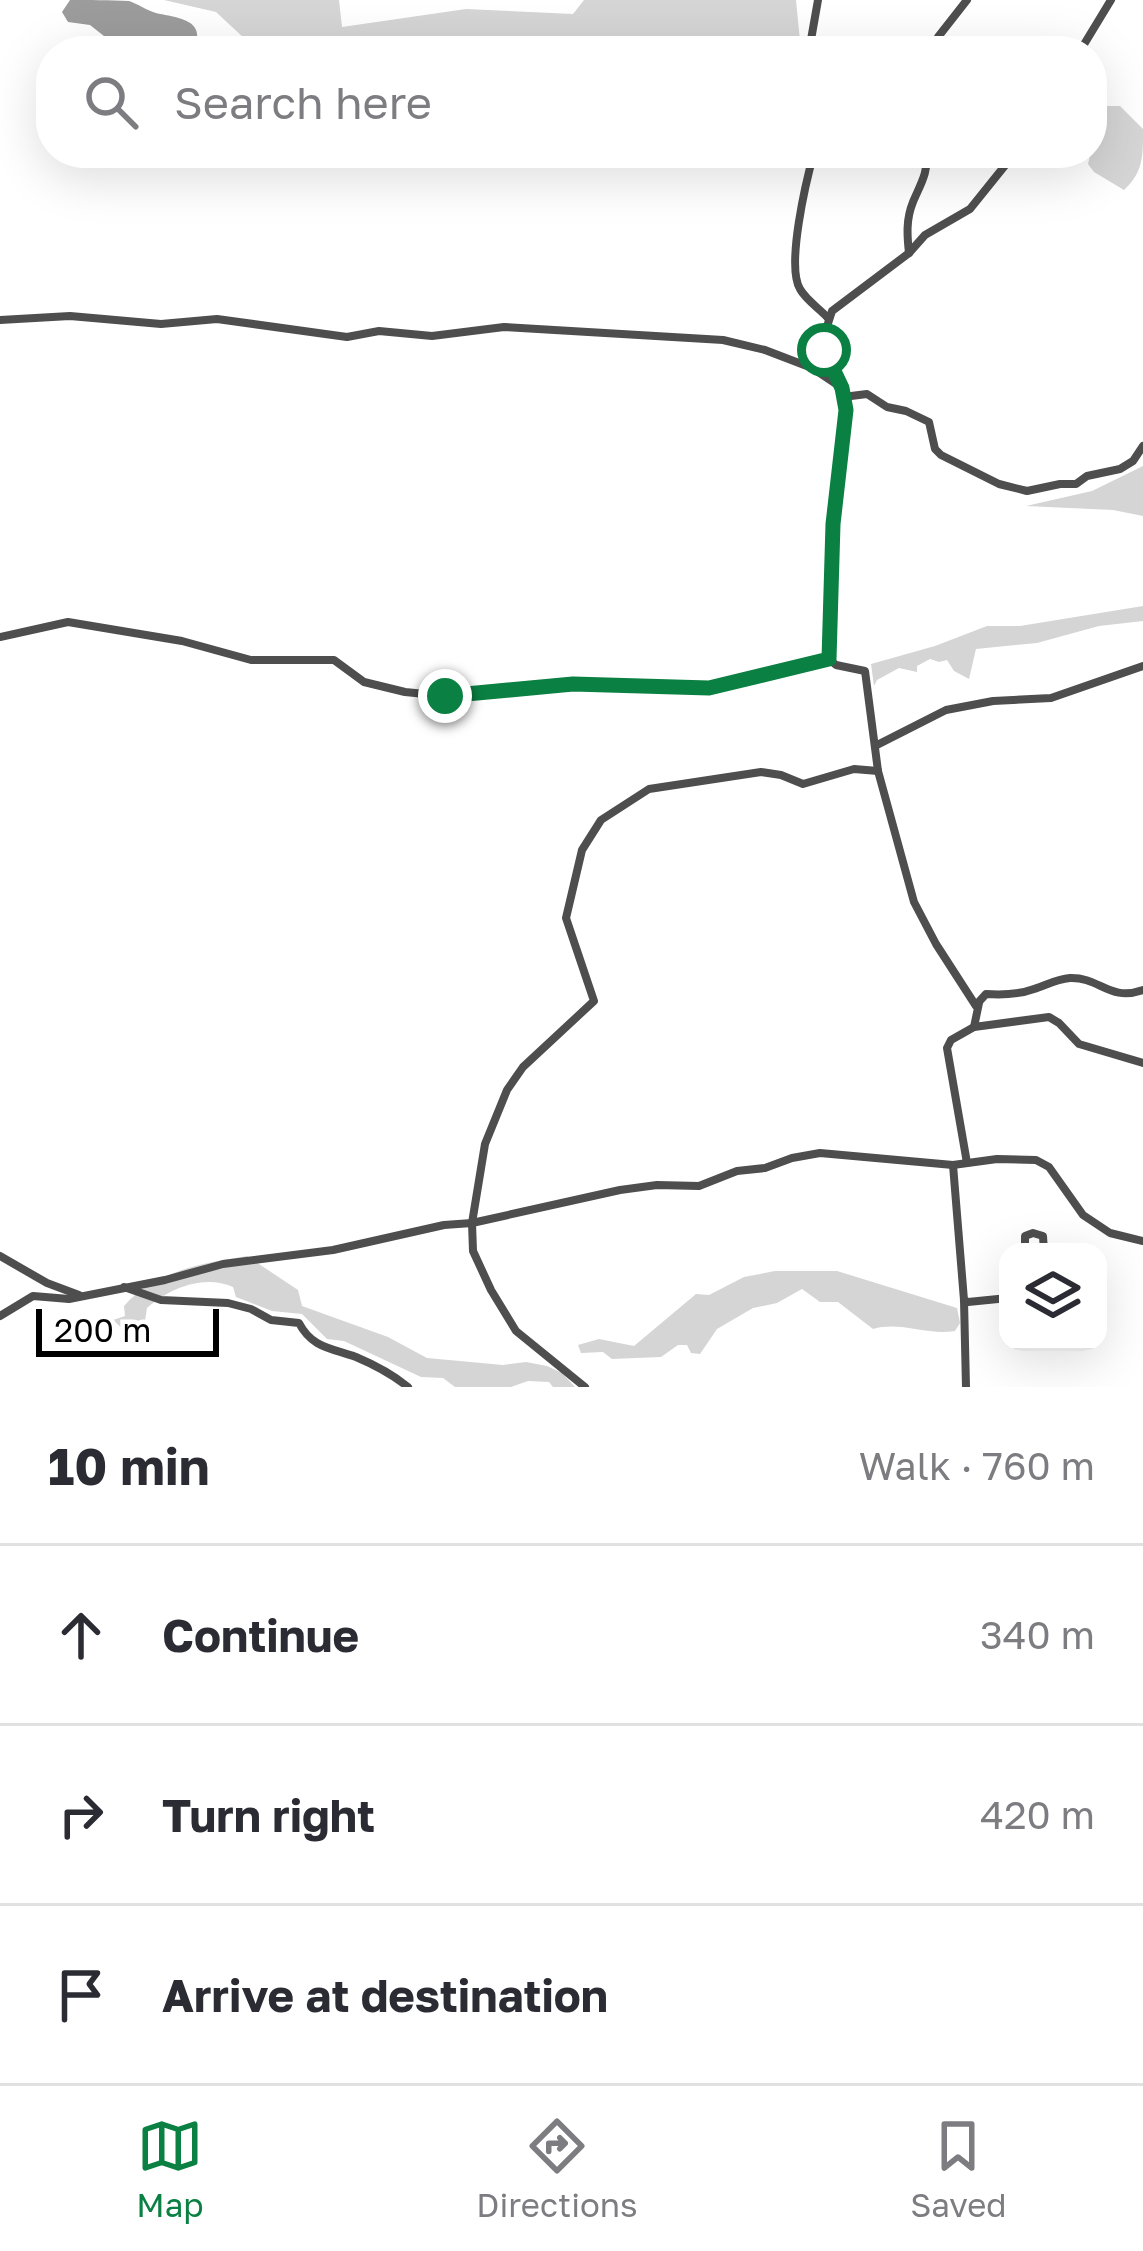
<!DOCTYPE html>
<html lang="en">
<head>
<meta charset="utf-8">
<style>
	body { margin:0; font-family:"Golos Text",sans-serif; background:#f2f2f3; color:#2b2b33 }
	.controls { position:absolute; right:36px; bottom:36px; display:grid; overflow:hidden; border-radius:24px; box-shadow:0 12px 48px #0002 }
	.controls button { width:108px; height:108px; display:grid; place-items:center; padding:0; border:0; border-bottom:3px solid #e1e1e2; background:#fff; color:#2b2b33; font:60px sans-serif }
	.scale { position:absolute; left:36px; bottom:30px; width:183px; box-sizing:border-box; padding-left:12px; border:6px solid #000; border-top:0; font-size:33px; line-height:42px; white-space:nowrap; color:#000; -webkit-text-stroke:9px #fff; paint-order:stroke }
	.stop { position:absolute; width:36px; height:36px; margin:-27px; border:9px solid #0b8043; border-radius:50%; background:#fff }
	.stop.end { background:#0b8043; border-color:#fff; box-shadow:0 3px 12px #0008 }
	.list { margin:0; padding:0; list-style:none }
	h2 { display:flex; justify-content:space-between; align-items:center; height:156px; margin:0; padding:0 48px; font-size:51px }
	h2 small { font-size:39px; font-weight:400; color:#7c7c81 }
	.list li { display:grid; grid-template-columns:78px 1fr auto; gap:36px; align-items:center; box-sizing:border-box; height:180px; padding:0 48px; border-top:3px solid #e1e1e2 }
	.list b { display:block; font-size:45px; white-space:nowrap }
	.list em { font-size:39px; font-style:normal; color:#7c7c81 }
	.icon { flex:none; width:66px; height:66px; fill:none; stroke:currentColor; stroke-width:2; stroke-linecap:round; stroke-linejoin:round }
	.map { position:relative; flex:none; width:1143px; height:1387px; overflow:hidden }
	.search { position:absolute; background:#fff; box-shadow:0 12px 48px #0002; left:36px; right:36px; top:36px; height:132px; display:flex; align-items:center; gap:30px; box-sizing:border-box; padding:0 42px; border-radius:48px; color:#7c7c81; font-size:45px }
	.sheet { height:696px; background:#fff }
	nav { display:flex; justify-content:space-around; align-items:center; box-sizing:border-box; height:168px; border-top:3px solid #e1e1e2; background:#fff; font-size:33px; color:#7c7c81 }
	nav a { display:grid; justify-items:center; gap:6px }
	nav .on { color:#0b8043 }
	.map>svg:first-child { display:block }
	.green { fill:#d5d5d5 }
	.water { fill:#9c9c9c }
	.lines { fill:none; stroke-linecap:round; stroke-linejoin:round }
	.minor { stroke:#4e4e4e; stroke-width:8 }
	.route { stroke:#0b8043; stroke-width:15 }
</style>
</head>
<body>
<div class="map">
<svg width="1143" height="1387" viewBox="0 0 1143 1387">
	<rect width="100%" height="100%" fill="#fff"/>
	<g class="green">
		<polygon points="164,0 339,0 342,27 466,9 573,14 584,0 796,0 801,51 258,51 216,12"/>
		<path d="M1092,85L1104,92L1105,106H1120L1143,129C1143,158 1143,172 1124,190L1094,172L1088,164L1092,147L1100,133L1092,123Z"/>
		<polygon points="1143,466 1143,516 1113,510 1026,506 1092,491"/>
		<polygon points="1143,606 1143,621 1099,626 1037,643 976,649 969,679 954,671 947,660 939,662 930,659 917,666 917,672 899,668 877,680 874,686 871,664 935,646 987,626 1020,626"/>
		<path d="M247,1256L298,1290L302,1306L388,1337L427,1358L503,1365L526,1362L547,1366L562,1373L575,1387H553L549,1382L528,1381L511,1387H455L443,1378L421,1377L344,1341L327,1339L302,1314L272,1311L236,1297L233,1287C204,1274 170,1288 147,1308L145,1321L138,1329L124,1330L113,1320L125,1316L124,1306C155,1271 203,1263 247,1256Z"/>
		<path d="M775,1271H837L957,1308L960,1323L955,1331C927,1336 901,1321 873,1329L838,1302H820L802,1289L777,1303L753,1308L717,1329L700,1354L691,1353L687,1345H678L661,1357L612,1359L603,1352L581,1353L578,1345L599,1339L634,1346L696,1294L709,1295L744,1277Z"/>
	</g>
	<path class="water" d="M70,0C88,0 111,0 129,1C138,4 146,10 156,13C177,18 209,19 193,51H123L90,25L68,22L62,12Z"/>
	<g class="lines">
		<g class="minor">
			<polyline points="809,51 818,0"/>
			<polyline points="934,51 938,37 967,0"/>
			<polyline points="1080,51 1111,0"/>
			<path d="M814,153C806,181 786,266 800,289C806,300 820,309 828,318"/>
			<path d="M909,253C907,235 906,219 913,202C920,185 929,172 926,153"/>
			<polyline points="0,320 70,316 161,324 217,319 347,337 379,331 432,336 504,327 723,340 765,350 812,368 842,388 846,410 833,524 829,659 836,665 865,671 878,771 914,902 936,944 976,1006 979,1003 974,1027 951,1040 947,1048 967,1163"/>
			<polyline points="839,384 824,350 823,339 832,311 909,253 925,235 970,209 1015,153"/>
			<polyline points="843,397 867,394 887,407 906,411 929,422 935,449 941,455 999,484 1027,491 1060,484 1076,484 1087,476 1120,469 1133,461 1143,446"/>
			<polyline points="0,637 68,622 182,641 251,660 334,660 364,682 405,692 445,696 573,684 709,688 829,659"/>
			<polyline points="877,745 946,710 993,701 1051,698 1143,666"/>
			<path d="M976,1005L986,994C1002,995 1018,995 1034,989C1046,985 1057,979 1070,978C1100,977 1109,1002 1143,990"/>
			<polyline points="974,1027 1049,1017 1059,1023 1079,1044 1143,1063"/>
			<polyline points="953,1165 964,1300 966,1387"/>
			<polyline points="1025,1252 1025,1236 1033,1233 1043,1236 1044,1252"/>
			<polyline points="0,1256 47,1283 79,1295"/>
			<path d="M124,1287L161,1300L228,1303L251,1309L271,1320L299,1323C312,1348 331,1348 356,1357C375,1365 392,1374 408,1387"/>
			<polyline points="964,1300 968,1302 1008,1298"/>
			<polyline points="0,1316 33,1296 69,1299 165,1280 223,1264 333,1250 444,1225 472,1223 620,1190 657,1185 699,1186 737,1171 765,1168 792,1158 820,1153 953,1165 997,1159 1036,1160 1049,1167 1083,1215 1110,1233 1143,1241"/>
			<polyline points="585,1387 516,1331 491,1290 473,1251 472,1223 485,1144 507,1090 523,1067 594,1001 566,918 582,850 601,820 649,789 761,772 781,775 803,784 854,769 878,771"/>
		</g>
	</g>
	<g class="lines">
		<polyline class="route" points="445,696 573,684 709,688 829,659 833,524 846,410 842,388 824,350"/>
	</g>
</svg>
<div class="controls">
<button><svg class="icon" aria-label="layers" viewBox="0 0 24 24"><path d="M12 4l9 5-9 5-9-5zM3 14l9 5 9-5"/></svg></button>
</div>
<div class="scale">200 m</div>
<div class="stop" style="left:824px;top:350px"></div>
<div class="stop end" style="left:445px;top:696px"></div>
<div class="search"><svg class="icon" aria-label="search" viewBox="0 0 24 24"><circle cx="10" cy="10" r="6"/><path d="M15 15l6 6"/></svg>Search here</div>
</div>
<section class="sheet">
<h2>10 min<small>Walk · 760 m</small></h2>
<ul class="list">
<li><svg class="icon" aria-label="ahead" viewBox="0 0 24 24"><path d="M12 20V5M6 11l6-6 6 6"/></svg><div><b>Continue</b></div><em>340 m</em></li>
<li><svg class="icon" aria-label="right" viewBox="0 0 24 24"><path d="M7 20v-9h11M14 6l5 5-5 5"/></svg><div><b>Turn right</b></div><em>420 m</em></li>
<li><svg class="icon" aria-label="arrive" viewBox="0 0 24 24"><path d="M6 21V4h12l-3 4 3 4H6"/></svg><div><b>Arrive at destination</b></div></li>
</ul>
</section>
<nav>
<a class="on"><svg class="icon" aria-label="map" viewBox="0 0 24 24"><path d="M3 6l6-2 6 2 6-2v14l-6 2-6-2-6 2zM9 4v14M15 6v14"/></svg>Map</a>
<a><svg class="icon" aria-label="directions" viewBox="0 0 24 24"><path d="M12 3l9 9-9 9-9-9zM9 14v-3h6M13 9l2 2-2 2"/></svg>Directions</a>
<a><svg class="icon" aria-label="saved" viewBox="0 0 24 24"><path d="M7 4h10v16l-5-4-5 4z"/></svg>Saved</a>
</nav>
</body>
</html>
